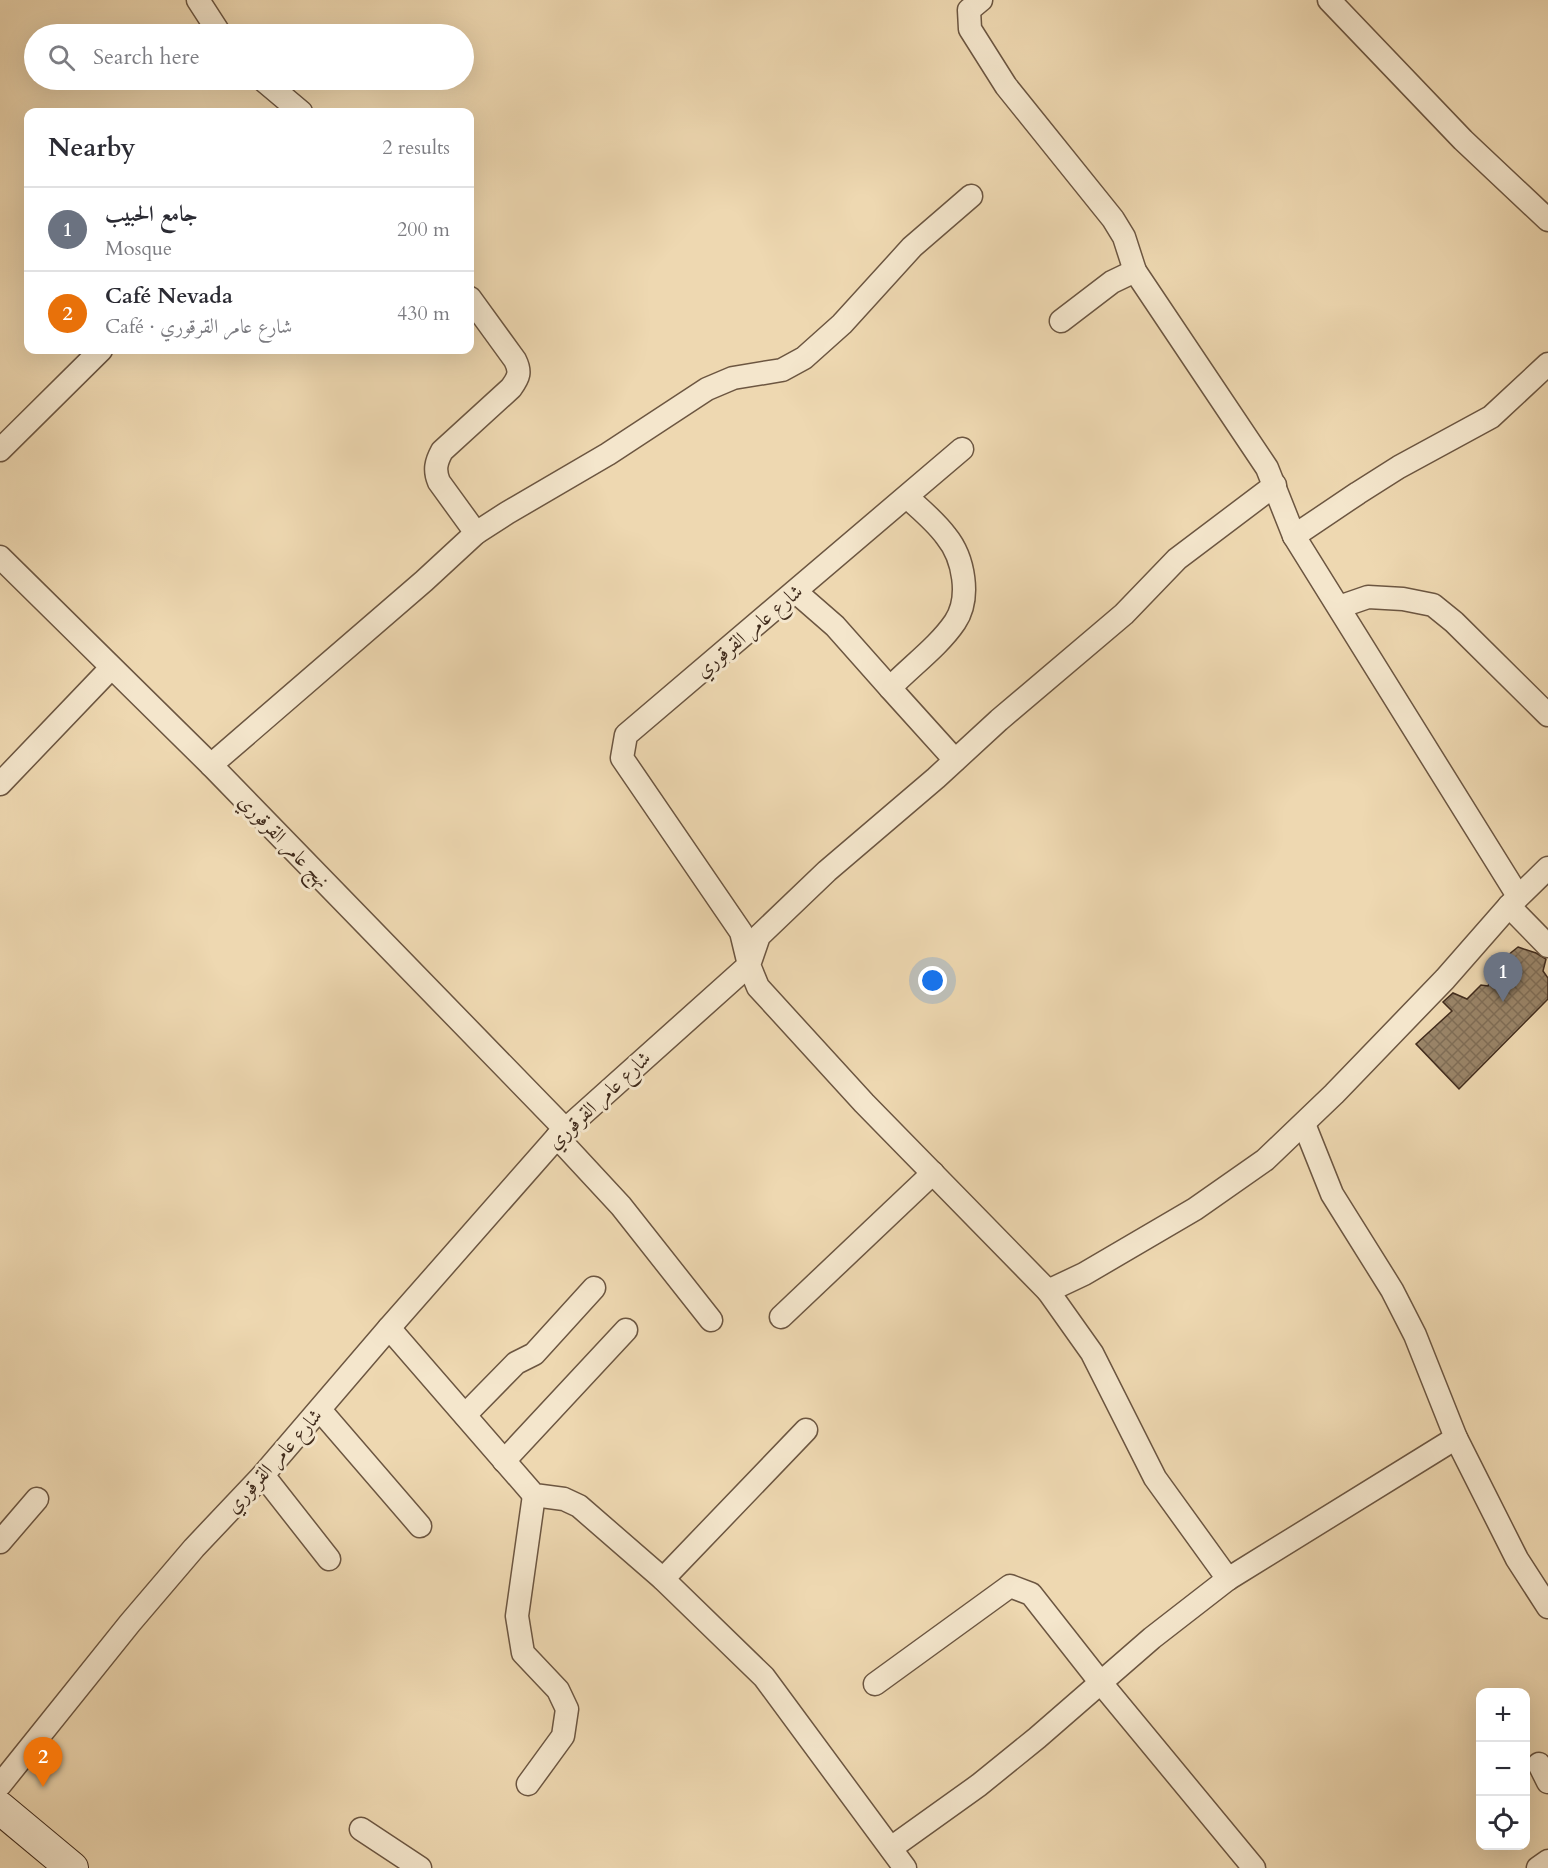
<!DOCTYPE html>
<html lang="en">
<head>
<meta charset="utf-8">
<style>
	body { margin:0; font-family:Cardo,Amiri,serif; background:#f7f7f7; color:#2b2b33 }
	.controls { position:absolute; right:18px; bottom:18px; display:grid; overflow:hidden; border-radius:12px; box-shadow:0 6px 24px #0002 }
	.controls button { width:54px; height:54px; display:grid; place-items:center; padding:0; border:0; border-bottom:2px solid #e1e1e2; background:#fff; color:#2b2b33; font:30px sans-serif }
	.you { position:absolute; left:933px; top:981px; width:21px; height:21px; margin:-15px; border:4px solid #fff; border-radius:50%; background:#1a73e8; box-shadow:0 0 0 9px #1a73e833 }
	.badge { display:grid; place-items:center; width:39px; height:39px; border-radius:50%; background:#8f2418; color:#fff; font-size:20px; font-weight:700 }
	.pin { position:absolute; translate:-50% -50px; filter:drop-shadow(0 2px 3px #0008) }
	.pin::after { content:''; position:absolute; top:32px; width:21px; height:18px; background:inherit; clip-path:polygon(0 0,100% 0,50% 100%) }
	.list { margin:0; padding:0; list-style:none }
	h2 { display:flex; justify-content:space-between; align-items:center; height:78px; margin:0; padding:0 24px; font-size:26px }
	h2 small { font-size:20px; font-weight:400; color:#7c7c81 }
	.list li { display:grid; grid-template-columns:39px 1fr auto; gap:18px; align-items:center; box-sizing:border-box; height:84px; padding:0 24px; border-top:2px solid #e1e1e2 }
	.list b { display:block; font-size:22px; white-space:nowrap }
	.list p { margin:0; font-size:20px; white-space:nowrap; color:#7c7c81 }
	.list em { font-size:20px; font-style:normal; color:#7c7c81 }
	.icon { flex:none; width:33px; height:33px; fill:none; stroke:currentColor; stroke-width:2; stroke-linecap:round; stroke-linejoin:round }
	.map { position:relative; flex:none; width:1548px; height:1868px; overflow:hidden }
	.search { position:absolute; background:#fff; box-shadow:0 6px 24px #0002; left:24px; top:24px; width:450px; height:66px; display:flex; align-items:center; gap:15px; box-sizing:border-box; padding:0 21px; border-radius:33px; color:#7c7c81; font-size:22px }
	.panel { position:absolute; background:#fff; box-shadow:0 6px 24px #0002; left:24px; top:108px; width:450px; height:246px; border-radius:12px }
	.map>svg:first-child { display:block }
	.building { fill:url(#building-cross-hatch); stroke:#402b1c; stroke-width:1.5 }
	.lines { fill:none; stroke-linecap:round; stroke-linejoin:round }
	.street-casing { stroke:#6c5641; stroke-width:25 }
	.secondary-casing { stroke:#402b1c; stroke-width:34 }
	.street { stroke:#f4e6cc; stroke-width:22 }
	.secondary { stroke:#f4e6cc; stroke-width:32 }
	.labels { text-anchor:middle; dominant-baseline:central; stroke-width:6; stroke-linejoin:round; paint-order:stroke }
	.street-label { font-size:20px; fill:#402b1c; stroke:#f4e6cc }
</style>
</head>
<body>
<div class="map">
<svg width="1548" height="1868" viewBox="0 0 1548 1868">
	<defs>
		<pattern id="building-cross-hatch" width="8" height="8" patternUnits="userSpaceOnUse" patternTransform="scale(1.5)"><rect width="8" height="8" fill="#9a8569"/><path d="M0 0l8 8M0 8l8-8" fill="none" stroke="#7f6d56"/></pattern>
	</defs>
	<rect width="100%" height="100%" fill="#eed8b1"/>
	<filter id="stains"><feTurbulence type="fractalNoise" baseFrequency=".00333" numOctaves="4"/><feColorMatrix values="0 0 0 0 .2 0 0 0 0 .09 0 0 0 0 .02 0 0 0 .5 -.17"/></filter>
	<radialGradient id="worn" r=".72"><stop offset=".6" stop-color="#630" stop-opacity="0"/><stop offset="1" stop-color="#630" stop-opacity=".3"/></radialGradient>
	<polygon class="building" points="1518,947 1536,953 1546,959 1543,971 1548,978 1548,999 1459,1089 1416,1044 1452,1011 1443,1002 1453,993 1467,999 1481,985 1488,986 1497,964"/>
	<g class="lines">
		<g class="street-casing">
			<g id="street">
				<polyline points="198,0 220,34"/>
				<polyline points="981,0 969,10 970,29 1006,86 1113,219 1124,237 1135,271 1267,468 1294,536 1518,896"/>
				<polyline points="1329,0 1463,140 1548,220"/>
				<polyline points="263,80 301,112"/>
				<path d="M470,298L515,360C521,372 519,377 511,388L442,451C436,462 434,470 439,482L476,533"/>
				<polyline points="1061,321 1112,282 1135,271"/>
				<polyline points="0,450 101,350"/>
				<polyline points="1275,485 1177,559 1124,614 999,720 936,778 827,871 759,936 749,965 758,987 864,1103 1048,1291 1084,1274 1195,1209 1265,1160 1334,1094 1445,979 1509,906 1548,868"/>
				<path d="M907,497C920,509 935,521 946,536C964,558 971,598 955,622C938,647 911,666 890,688L955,760"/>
				<polyline points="1294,536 1358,493 1399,467 1491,417 1548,364"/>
				<polyline points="0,557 211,765 565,1129"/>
				<polyline points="796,592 835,626 890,688"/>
				<polyline points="1339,607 1368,597 1403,599 1433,605 1454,622 1548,715"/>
				<polyline points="211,765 424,581 476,533 507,513 608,454 707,389 733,378 782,370 804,358 842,324 912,247 971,196"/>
				<polyline points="0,784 111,668"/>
				<polyline points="1509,906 1548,946"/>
				<polyline points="1304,1124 1332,1194 1392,1290 1415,1335 1456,1438 1517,1559 1548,1607"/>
				<polyline points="557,1137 621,1206 711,1320"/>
				<polyline points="1048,1291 1092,1353 1155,1478 1228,1579"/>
				<polyline points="781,1317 933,1173"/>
				<polyline points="389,1328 534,1495 564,1499 579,1506 663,1579 764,1677 905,1868"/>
				<polyline points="320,1410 420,1526"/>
				<polyline points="465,1415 516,1363 534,1354 594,1288"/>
				<polyline points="504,1461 626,1330"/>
				<polyline points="263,1475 329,1559"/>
				<polyline points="0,1542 37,1499"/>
				<polyline points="663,1579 806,1430"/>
				<polyline points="875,1684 1010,1586 1031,1594 1101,1683 1254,1868"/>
				<polyline points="1539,1764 1548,1782"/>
				<polyline points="528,1784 563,1736 567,1709 558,1690 523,1653 517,1616 534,1495"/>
				<polyline points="0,1785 130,1623 194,1548 263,1475 389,1328 557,1137 749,965 741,932 622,758 626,735 962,449"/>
				<polyline points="361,1829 420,1868"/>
				<polyline points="891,1848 979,1785 1037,1738 1152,1638 1228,1579 1456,1438"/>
				<polyline points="1538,1868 1548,1861"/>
			</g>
		</g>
		<g class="secondary-casing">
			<polyline id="secondary" points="0,1808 72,1868"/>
		</g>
		<use href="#street" class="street"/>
		<use href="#secondary" class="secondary"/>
	</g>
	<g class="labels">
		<g class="street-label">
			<text transform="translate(749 631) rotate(-40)">شارع عامر القرقوري</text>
			<text transform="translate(284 841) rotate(46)">نهج عامر القرقوري</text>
			<text transform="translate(599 1100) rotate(-43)">شارع عامر القرقوري</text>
			<text transform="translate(274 1461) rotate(-48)">شارع عامر القرقوري</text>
		</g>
	</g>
	<rect width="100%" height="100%" filter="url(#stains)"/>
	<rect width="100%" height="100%" fill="url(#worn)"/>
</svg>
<div class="controls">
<button>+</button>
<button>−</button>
<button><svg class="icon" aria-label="locate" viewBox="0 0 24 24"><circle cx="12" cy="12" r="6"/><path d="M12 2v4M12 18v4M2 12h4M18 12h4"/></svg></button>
</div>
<div class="you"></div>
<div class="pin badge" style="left:1503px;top:1002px;background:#6b7280">1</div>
<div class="pin badge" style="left:43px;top:1787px;background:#e8710a">2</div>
<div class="search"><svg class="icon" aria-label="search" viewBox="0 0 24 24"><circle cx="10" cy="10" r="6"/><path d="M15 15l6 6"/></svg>Search here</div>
<section class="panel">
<h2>Nearby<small>2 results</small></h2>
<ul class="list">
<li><span class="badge" style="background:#6b7280">1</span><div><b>جامع الحبيب</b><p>Mosque</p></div><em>200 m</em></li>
<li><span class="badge" style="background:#e8710a">2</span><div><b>Café Nevada</b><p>Café · شارع عامر القرقوري</p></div><em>430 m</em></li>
</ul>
</section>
</div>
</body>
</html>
